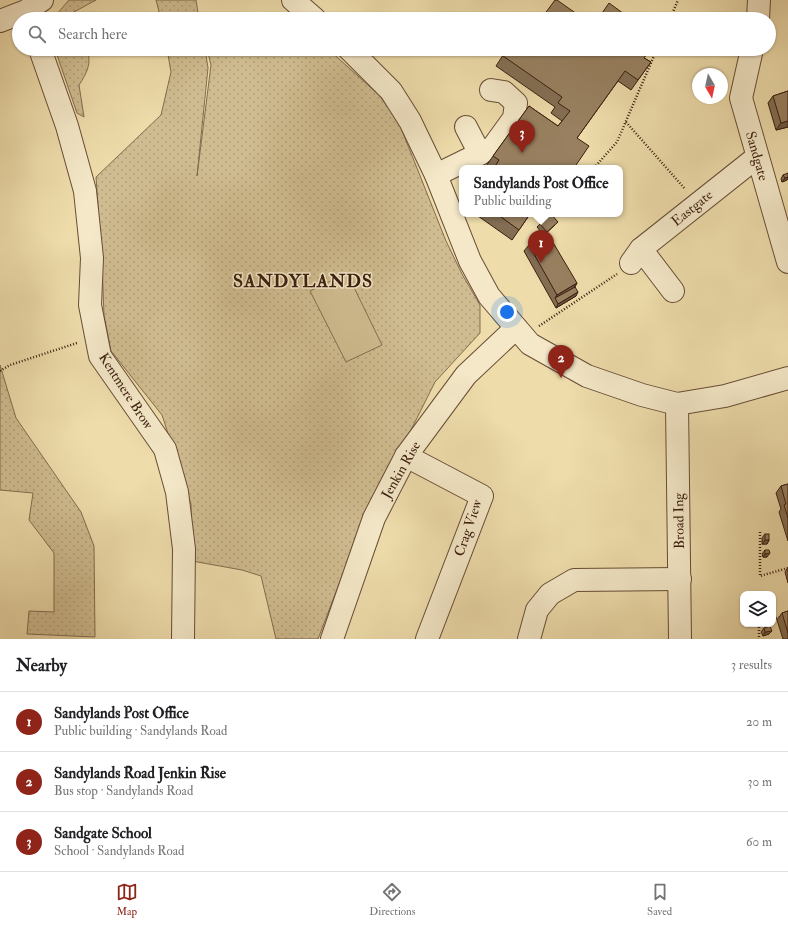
<!DOCTYPE html>
<html lang="en">
<head>
<meta charset="utf-8">
<style>
	body { margin:0; font-family:"IM FELL Double Pica",serif; background:#f2f2f2; color:#202124 }
	.controls { position:absolute; right:12px; bottom:12px; display:grid; overflow:hidden; border-radius:8px; box-shadow:0 1px 3px #0004 }
	.controls button { width:36px; height:36px; display:grid; place-items:center; padding:0; border:0; border-bottom:1px solid #e0e0e0; background:#fff; color:#202124; font:20px sans-serif }
	.compass { position:absolute; left:692px; top:68px; width:36px; height:36px; border-radius:50%; background:#fff; box-shadow:0 1px 3px #0004; rotate:171deg }
	.you { position:absolute; left:507px; top:312px; width:14px; height:14px; margin:-10px; border:3px solid #fff; border-radius:50%; background:#1a73e8; box-shadow:0 0 0 6px #1a73e833 }
	.badge { display:grid; place-items:center; width:26px; height:26px; border-radius:50%; background:#8f2418; color:#fff; font-size:13px; font-weight:700 }
	.pin { position:absolute; translate:-50% -33px; filter:drop-shadow(0 1px 2px #0008) }
	.pin::after { content:''; position:absolute; top:21px; width:14px; height:12px; background:inherit; clip-path:polygon(0 0,100% 0,50% 100%) }
	.popup { position:absolute; left:459px; top:165px; width:164px; height:52px; box-sizing:border-box; display:grid; place-content:center; border-radius:8px; background:#fff; filter:drop-shadow(0 1px 3px #0005); font-size:13px; white-space:nowrap; color:#757577 }
	.popup b { font-size:15px; color:#202124 }
	.popup::after { content:''; position:absolute; left:50%; top:100%; margin-left:-8px; border:8px solid transparent; border-top-color:#fff }
	.list { margin:0; padding:0; list-style:none }
	h2 { display:flex; justify-content:space-between; align-items:center; height:52px; margin:0; padding:0 16px; font-size:17px }
	h2 small { font-size:13px; font-weight:400; color:#757577 }
	.list li { display:grid; grid-template-columns:26px 1fr auto; gap:12px; align-items:center; box-sizing:border-box; height:60px; padding:0 16px; border-top:1px solid #e0e0e0 }
	.list b { display:block; font-size:15px; white-space:nowrap }
	.list p { margin:0; font-size:13px; white-space:nowrap; color:#757577 }
	.list em { font-size:13px; font-style:normal; color:#757577 }
	.icon { flex:none; width:22px; height:22px; fill:none; stroke:currentColor; stroke-width:2; stroke-linecap:round; stroke-linejoin:round }
	.map { position:relative; flex:none; width:788px; height:639px; overflow:hidden }
	.search { position:absolute; background:#fff; box-shadow:0 1px 3px #0004; left:12px; right:12px; top:12px; height:44px; display:flex; align-items:center; gap:10px; box-sizing:border-box; padding:0 14px; border-radius:22px; color:#757577; font-size:15px }
	.sheet { height:232px; background:#fff }
	nav { display:flex; justify-content:space-around; align-items:center; box-sizing:border-box; height:56px; border-top:1px solid #e0e0e0; background:#fff; font-size:11px; color:#757577 }
	nav a { display:grid; justify-items:center; gap:2px }
	nav .on { color:#8f2418 }
	.map>svg:first-child { display:block }
	.grass { fill:url(#grass-dots); stroke:#846c4f }
	.garden { fill:#cfbc90; stroke:#846c4f }
	.lines { fill:none; stroke-linecap:round; stroke-linejoin:round }
	.minor-casing { stroke:#674d35; stroke-width:24 }
	.path { stroke:#3a1d0e; stroke-width:2.5; stroke-dasharray:1 2; stroke-linecap:butt }
	.minor { stroke:#f4e8c8; stroke-width:22 }
	.wall { fill:#836e53; stroke:#3a1d0e }
	.shaded-wall { fill:#6a5a43; stroke:#3a1d0e }
	.building { fill:#988060; stroke:#3a1d0e }
	.labels { text-anchor:middle; dominant-baseline:central; stroke-width:3; stroke-linejoin:round; paint-order:stroke }
	.street-label { font-size:14px; fill:#3a1d0e; stroke:#f4e8c8 }
	.district-label { font-size:18px; font-weight:bold; letter-spacing:1px; fill:#3a1d0e; stroke:#f4e8c8 }
</style>
</head>
<body>
<div class="map">
<svg width="788" height="639" viewBox="0 0 788 639">
	<defs>
		<pattern id="grass-dots" width="8" height="8" patternUnits="userSpaceOnUse"><rect width="8" height="8" fill="#cfbc90"/><path d="M2 2h.1M6 6h.1" fill="none" stroke="#b2a17b" stroke-width="1.8" stroke-linecap="round"/></pattern>
	</defs>
	<rect width="100%" height="100%" fill="#eedcab"/>
	<filter id="stains"><feTurbulence type="fractalNoise" baseFrequency=".005" numOctaves="4"/><feColorMatrix values="0 0 0 0 .2 0 0 0 0 .09 0 0 0 0 .02 0 0 0 .5 -.17"/></filter>
	<radialGradient id="worn" r=".72"><stop offset=".6" stop-color="#630" stop-opacity="0"/><stop offset="1" stop-color="#630" stop-opacity=".3"/></radialGradient>
	<g class="grass">
		<polygon points="69,0 96,0 72,13 72,19 55,19 56,15"/>
		<polygon points="156,0 196,0 199,19 161,19"/>
		<path d="M55,49H87C92,63 87,73 79,85L84,117L77,113Z"/>
		<polygon points="167,49 205,49 208,68 197,176 211,65 208,53 216,49 328,49 379,95 399,123 446,241 462,274 480,305 480,333 435,382 355,542 318,639 276,639 261,576 242,570 192,561 191,504 162,415 111,351 104,315 102,263 96,177 161,115 171,72"/>
		<polygon points="0,365 16,418 81,512 94,546 95,637 27,634 29,611 54,612 54,553 29,520 33,493 0,490"/>
	</g>
	<polygon class="garden" points="347,273 382,345 346,362 310,291"/>
	<g class="lines">
		<g class="minor-casing">
			<g id="minor">
				<polyline points="293,0 315,19"/>
				<polyline points="758,19 759,0"/>
				<polyline points="0,21 26,11 42,0"/>
				<polyline points="40,49 67,126 85,191 92,258 90,305 100,356 165,449 177,492 184,549 183,639"/>
				<polyline points="349,49 391,91 410,121 436,175 470,261 489,296 530,344 587,376 642,395 677,404 725,396 788,378"/>
				<polyline points="752,49 741,98 788,262"/>
				<polyline points="466,127 480,154"/>
				<polyline points="436,175 493,147 514,118 516,103 504,92 491,90"/>
				<polyline points="641,249 673,291"/>
				<polyline points="631,263 641,249 757,157"/>
				<polyline points="677,404 680,639"/>
				<polyline points="406,456 482,496 427,639"/>
				<polyline points="332,639 374,518 406,456 466,375 516,328"/>
				<polyline points="529,639 537,610 550,594 574,580 680,579"/>
			</g>
		</g>
		<g class="path">
			<polyline points="670,19 678,0"/>
			<polyline points="626,122 685,189"/>
			<polyline points="581,166 584,168"/>
			<polyline points="594,168 617,142 657,49"/>
			<polyline points="539,326 617,274"/>
			<polyline points="0,371 10,365 77,343"/>
			<polyline points="760,532 760,576 788,568"/>
			<polyline points="773,619 788,615"/>
			<polyline points="759,624 759,639"/>
		</g>
		<use href="#minor" class="minor"/>
	</g>
	<g class="wall">
		<polygon points="507,49 644,58 651,62 631,90 618,81 577,138 574,168 489,168 486,166 529,106 558,126 562,121 551,113 555,107 496,66"/>
		<polygon points="788,91 788,127 776,130 768,103 773,96"/>
		<polygon points="788,174 788,178 787,180 782,182 781,179 783,175"/>
		<polygon points="479,214 530,214 512,240 478,216"/>
		<polygon points="540,224 555,225 544,235 537,227"/>
		<polygon points="529,245 577,283 575,287 576,296 556,308 524,251"/>
		<polygon points="788,484 788,541 779,512 781,509 776,493 781,486"/>
		<polygon points="765,534 769,540 767,544 762,544 762,538"/>
		<polygon points="765,550 767,557 763,557 762,554"/>
		<polygon points="788,567 788,583 785,572"/>
		<polygon points="788,611 788,639 783,639 777,620 782,613"/>
		<polygon points="764,628 772,631 769,634 763,636 761,632"/>
	</g>
	<g class="shaded-wall">
		<polygon points="788,121 788,127 776,130 781,123"/>
		<polygon points="788,177 787,180 782,182 785,178"/>
		<polygon points="577,283 572,290 555,298 557,295"/>
		<polygon points="578,292 576,296 556,308 558,304"/>
		<polygon points="765,540 769,540 767,544 762,544"/>
		<polygon points="770,553 767,557 763,557 765,554"/>
		<polygon points="772,631 769,634 763,636 765,632"/>
	</g>
	<g class="building">
		<polygon points="555,0 557,0 584,19 541,19"/>
		<polygon points="609,3 631,19 598,19"/>
		<polygon points="507,49 651,49 644,58 651,62 638,80 625,71 577,138 589,146 574,168 494,168 499,160 493,156 529,106 558,126 570,111 558,103 562,97 503,56"/>
		<polygon points="788,91 788,121 781,123 773,96"/>
		<polygon points="788,173 788,177 785,178 783,175"/>
		<polygon points="497,214 530,214 519,230"/>
		<polygon points="551,214 558,222 547,232 540,224"/>
		<polygon points="548,234 577,283 557,295 529,245"/>
		<polygon points="575,287 578,292 558,304 555,298"/>
		<polygon points="788,484 788,518 784,505 786,504 781,486"/>
		<rect x="765" y="534" width="4" height="6"/>
		<polygon points="765,550 769,550 770,553 765,554"/>
		<polygon points="788,611 788,633 782,613"/>
		<polygon points="770,626 772,631 765,632 764,628"/>
	</g>
	<g class="labels">
		<g class="street-label">
			<text transform="translate(757 156) rotate(74)">Sandgate</text>
			<text transform="translate(692 208) rotate(-39)">Eastgate</text>
			<text transform="translate(126 391) rotate(57)">Kentmere Brow</text>
			<text transform="translate(401 470) rotate(-60)">Jenkin Rise</text>
			<text transform="translate(679 521) rotate(-91)">Broad Ing</text>
			<text transform="translate(468 528) rotate(-71)">Crag View</text>
		</g>
		<g class="district-label">
			<text x="303" y="281">SANDYLANDS</text>
		</g>
	</g>
	<rect width="100%" height="100%" filter="url(#stains)"/>
	<rect width="100%" height="100%" fill="url(#worn)"/>
</svg>
<div class="controls">
<button><svg class="icon" aria-label="layers" viewBox="0 0 24 24"><path d="M12 4l9 5-9 5-9-5zM3 14l9 5 9-5"/></svg></button>
</div>
<svg class="compass" viewBox="-18 -18 36 36"><path d="M0-13l5 13h-10z" fill="#e53935"/><path d="M0 13l5-13h-10z" fill="#757577"/></svg>
<div class="you"></div>
<div class="pin badge" style="left:541px;top:263px">1</div>
<div class="popup"><b>Sandylands Post Office</b>Public building</div>
<div class="pin badge" style="left:561px;top:378px">2</div>
<div class="pin badge" style="left:522px;top:153px">3</div>
<div class="search"><svg class="icon" aria-label="search" viewBox="0 0 24 24"><circle cx="10" cy="10" r="6"/><path d="M15 15l6 6"/></svg>Search here</div>
</div>
<section class="sheet">
<h2>Nearby<small>3 results</small></h2>
<ul class="list">
<li><span class="badge">1</span><div><b>Sandylands Post Office</b><p>Public building · Sandylands Road</p></div><em>20 m</em></li>
<li><span class="badge">2</span><div><b>Sandylands Road Jenkin Rise</b><p>Bus stop · Sandylands Road</p></div><em>30 m</em></li>
<li><span class="badge">3</span><div><b>Sandgate School</b><p>School · Sandylands Road</p></div><em>60 m</em></li>
</ul>
</section>
<nav>
<a class="on"><svg class="icon" aria-label="map" viewBox="0 0 24 24"><path d="M3 6l6-2 6 2 6-2v14l-6 2-6-2-6 2zM9 4v14M15 6v14"/></svg>Map</a>
<a><svg class="icon" aria-label="directions" viewBox="0 0 24 24"><path d="M12 3l9 9-9 9-9-9zM9 14v-3h6M13 9l2 2-2 2"/></svg>Directions</a>
<a><svg class="icon" aria-label="saved" viewBox="0 0 24 24"><path d="M7 4h10v16l-5-4-5 4z"/></svg>Saved</a>
</nav>
</body>
</html>
